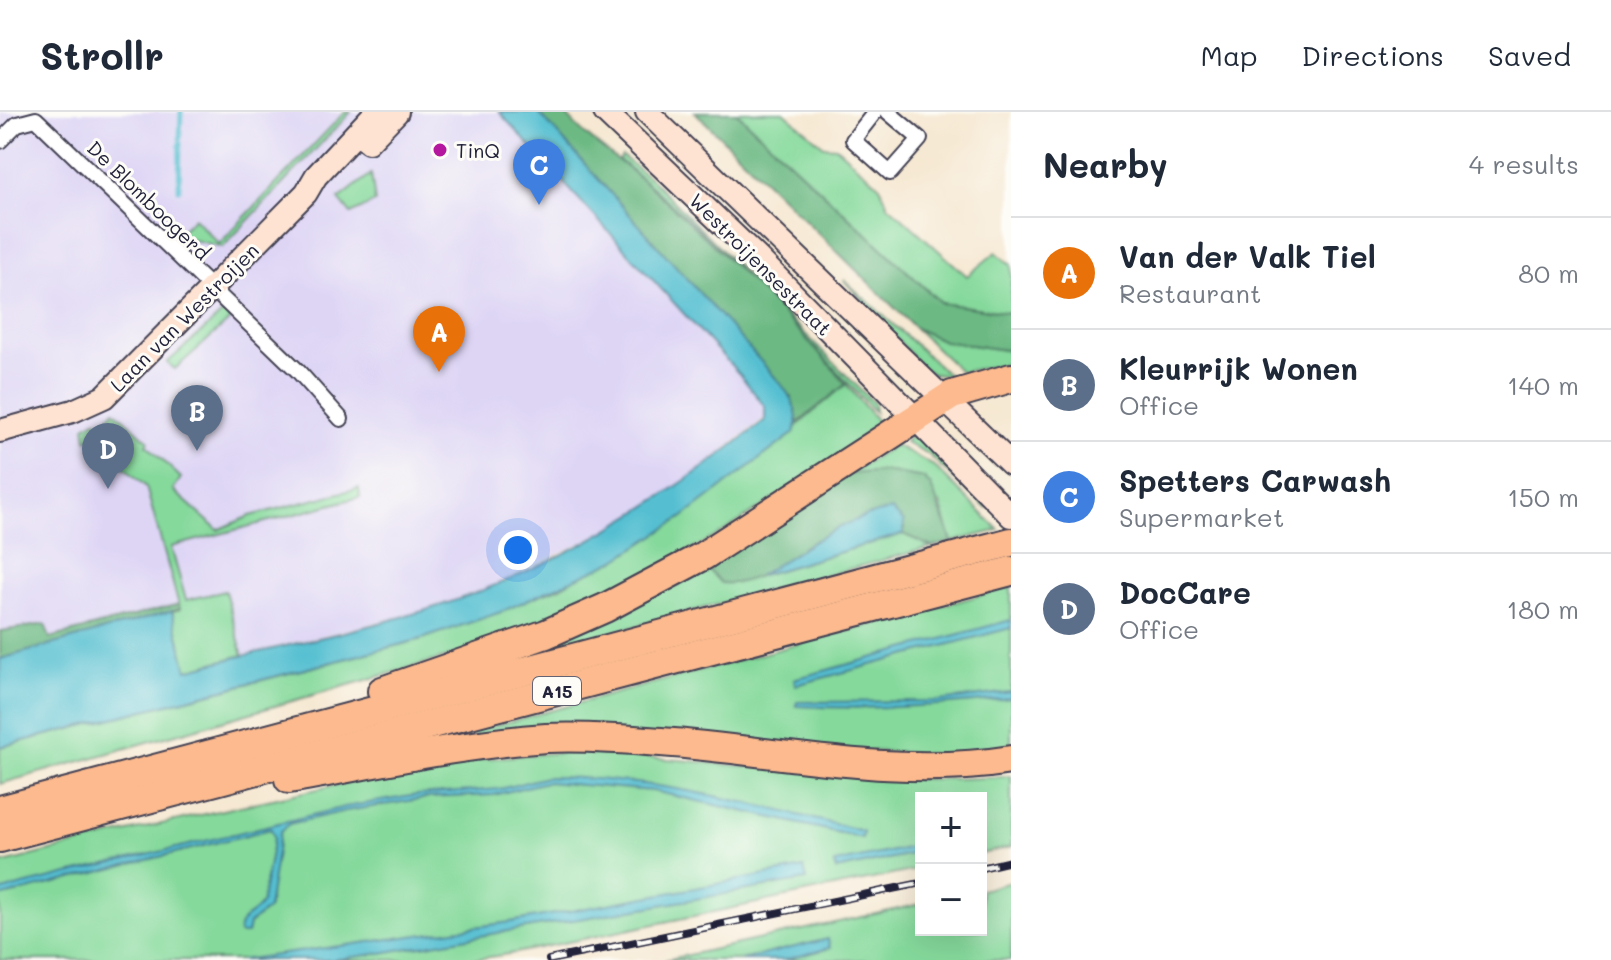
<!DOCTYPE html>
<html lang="en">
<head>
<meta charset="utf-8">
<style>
	body { margin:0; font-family:Mali,sans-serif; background:#f2f2f3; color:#1f2937 }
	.controls { position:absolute; right:24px; bottom:24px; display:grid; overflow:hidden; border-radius:0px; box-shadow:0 8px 32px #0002 }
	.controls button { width:72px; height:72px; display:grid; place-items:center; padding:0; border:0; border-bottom:2px solid #e0e1e3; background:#fff; color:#1f2937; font:40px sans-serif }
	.you { position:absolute; left:518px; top:438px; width:28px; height:28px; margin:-20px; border:6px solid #fff; border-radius:50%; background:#1a73e8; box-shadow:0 0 0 12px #1a73e833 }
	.badge { display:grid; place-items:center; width:52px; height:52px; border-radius:50%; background:#ea580c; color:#fff; font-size:26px; font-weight:700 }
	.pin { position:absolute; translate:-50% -66px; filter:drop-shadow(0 2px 4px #0008) }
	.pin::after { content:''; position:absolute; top:42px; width:28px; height:24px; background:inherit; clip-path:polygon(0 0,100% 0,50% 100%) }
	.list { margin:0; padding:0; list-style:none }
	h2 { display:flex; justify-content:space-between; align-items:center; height:104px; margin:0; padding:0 32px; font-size:34px }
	h2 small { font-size:26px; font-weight:400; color:#747a83 }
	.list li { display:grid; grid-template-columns:52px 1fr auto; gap:24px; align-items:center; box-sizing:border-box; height:112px; padding:0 32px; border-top:2px solid #e0e1e3 }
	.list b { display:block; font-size:30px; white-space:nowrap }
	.list p { margin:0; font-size:26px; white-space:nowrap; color:#747a83 }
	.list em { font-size:26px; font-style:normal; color:#747a83 }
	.map { position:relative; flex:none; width:1011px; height:848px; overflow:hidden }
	header { display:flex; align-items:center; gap:48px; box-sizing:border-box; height:112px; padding:0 40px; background:#fff; border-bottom:2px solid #e0e1e3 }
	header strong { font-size:38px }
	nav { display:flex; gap:44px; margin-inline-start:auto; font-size:28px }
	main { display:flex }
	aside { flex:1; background:#fff }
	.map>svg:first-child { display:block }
	.built { fill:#ded5f5 }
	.green { fill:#85d99b; stroke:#547e6b; stroke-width:2 }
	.forest { fill:#6cb983; stroke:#476e5f; stroke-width:2 }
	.water { fill:#55bfd1; stroke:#3c7086; stroke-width:2 }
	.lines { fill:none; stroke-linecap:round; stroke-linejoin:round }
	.stream { stroke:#55bfd1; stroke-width:5 }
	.street-casing { stroke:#424052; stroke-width:18 }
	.secondary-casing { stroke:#424052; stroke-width:26 }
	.highway-casing { stroke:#424052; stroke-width:32 }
	.street { stroke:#fff; stroke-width:14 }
	.secondary { stroke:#fee3d2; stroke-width:22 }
	.highway { stroke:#fcba8e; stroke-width:28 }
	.rail-casing { stroke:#22223b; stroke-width:8 }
	.rail { stroke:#fdfcf7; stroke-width:5; stroke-dasharray:15; stroke-linecap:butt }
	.poi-dot { fill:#b5179e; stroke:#fdfcf7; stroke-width:3 }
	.labels { text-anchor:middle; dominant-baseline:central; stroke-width:6; stroke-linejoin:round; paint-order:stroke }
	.shield { fill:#fdfcf7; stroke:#646373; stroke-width:2 }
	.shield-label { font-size:18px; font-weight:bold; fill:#22223b }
	.poi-label { font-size:20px; fill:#22223b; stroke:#fdfcf7; text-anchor:start }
	.street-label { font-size:20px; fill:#22223b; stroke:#fdfcf7 }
</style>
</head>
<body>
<header>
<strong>Strollr</strong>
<nav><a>Map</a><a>Directions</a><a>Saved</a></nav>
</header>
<main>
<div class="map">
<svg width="1011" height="848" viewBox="0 0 1011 848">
	<rect width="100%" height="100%" fill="#fdfcf7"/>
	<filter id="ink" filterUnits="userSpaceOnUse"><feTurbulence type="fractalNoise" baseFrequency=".0125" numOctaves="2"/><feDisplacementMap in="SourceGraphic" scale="16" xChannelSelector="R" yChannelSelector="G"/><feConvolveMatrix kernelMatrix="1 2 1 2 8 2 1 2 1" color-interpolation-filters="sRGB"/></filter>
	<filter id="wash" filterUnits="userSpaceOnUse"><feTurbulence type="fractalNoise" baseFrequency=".006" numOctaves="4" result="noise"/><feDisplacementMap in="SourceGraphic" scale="32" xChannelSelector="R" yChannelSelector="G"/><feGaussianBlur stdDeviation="1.8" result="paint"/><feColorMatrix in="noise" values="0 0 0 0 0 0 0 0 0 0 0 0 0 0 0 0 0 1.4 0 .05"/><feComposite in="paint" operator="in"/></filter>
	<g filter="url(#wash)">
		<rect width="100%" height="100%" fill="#f6e8d2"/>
		<polygon class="built" points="0,0 499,0 741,264 765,295 767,304 661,388 614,415 492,474 423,499 243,543 225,479 50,526 0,519"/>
		<g class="green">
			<polygon points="345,0 351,0 223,135 176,124 194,106 219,132"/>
			<polygon points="736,0 784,0 824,34 836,35 880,74 888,93 967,164 996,140 1011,153 1011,201 941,191"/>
			<path d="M622,44L651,67L874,291L875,300C794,213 712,122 619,48Z"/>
			<polygon points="371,62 375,90 351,102 339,87"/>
			<polygon points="844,168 950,264 933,262 922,255"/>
			<polygon points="223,201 231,207 175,257 167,251"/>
			<polygon points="915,216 944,229 1011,239 1011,251 961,260"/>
			<polygon points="846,272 878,310 868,327 718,423 606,485 458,542 0,672 0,635 422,527 561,475 797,314"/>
			<polygon points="114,298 149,329 147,333 181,366 173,378 218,418 250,404 359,376 360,385 171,435 186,488 225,479 243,543 187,558 172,499 180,497 146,375 93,326 87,328 85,314 95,308 105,310"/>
			<polygon points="914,319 988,394 986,396 928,342 905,330"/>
			<polygon points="895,333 934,354 999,418 952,430 940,391 849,362"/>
			<polygon points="903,422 932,435 453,563 704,453 721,471 735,471"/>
			<polygon points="1011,475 1011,638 968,643 460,623"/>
			<path d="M558,641C710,643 860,677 1011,664V735L981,742V686H921V757L515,841L471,848H0V752C92,728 184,706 277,686C370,665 463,645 558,641Z"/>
			<polygon points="1011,770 1011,848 665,848 921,792 921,818 981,818 981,778"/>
		</g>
		<g class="forest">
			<path d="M537,0H564C588,30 619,47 647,72C715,133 788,202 846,272L798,311L791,285Z"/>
			<polygon points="695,0 736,0 941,191 1011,201 1011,239 944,229 915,216"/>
			<path d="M885,359L924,366L931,374L952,430L932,435L903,422L905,417C883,419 841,417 823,425C788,439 762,475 721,471L704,453L849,362Z"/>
			<polygon points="179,492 180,497 0,547 0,519 45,512 50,526"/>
		</g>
		<g class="water">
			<path d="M499,0H537L549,12L781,272C792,286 802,304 794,321L682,406L614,449L501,500L422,527L0,635V547L172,499L187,558C265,537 345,522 423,499C549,461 663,391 765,308V295L741,264Z"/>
			<path d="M892,398L904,410L903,422L758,464C800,439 843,405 892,398Z"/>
			<polygon points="1011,508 1011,516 796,573 794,567"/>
			<path d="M1011,580V586C939,595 869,598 796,594L797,590L940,589Z"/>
			<path d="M546,665C654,665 759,693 863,719L862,726L653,679L546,670L494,683L428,686L346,699L289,712L280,720L268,797L249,812L247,822H239C239,804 252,805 261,792L274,725L271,717L0,785V780L19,774L345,695L417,683L500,677Z"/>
			<polygon points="921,733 921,740 836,758 835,751"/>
			<polygon points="804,756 807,768 375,842 333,848 241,848 510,810"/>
			<polygon points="828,827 830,836 785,848 741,848"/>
		</g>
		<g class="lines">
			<g class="stream">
				<polyline points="180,26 181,0"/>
				<polyline points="179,77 180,31"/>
			</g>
		</g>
	</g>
	<g filter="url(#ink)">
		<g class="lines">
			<g class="street-casing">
				<g id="street">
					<polyline points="875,0 853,28 890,61 920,27 888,0"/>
					<polyline points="0,29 17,12 36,7 298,259 341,307"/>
				</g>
			</g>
			<g class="secondary-casing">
				<g id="secondary">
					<polyline points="605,0 758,146 1011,404"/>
					<polyline points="647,0 1011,352"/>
					<polyline points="368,30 397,0"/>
					<polyline points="0,319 73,299 104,285 306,81 316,64 376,0"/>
				</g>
			</g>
			<g class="highway-casing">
				<g id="highway">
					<polyline points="382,579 546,522 605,496 703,444 952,283 1011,266"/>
					<path d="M289,667C374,652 460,632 546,626C583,624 624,627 661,630C776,638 895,667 1011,648"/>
					<polyline points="0,698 1011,430"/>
					<polyline points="0,726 1011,459"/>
				</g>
			</g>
			<use href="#street" class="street"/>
			<use href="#secondary" class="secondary"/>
			<use href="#highway" class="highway"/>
			<g class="rail-casing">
				<g id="rail">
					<polyline points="981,756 1011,749"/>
					<polyline points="549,848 921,771"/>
				</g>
			</g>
			<use href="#rail" class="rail"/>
		</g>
	</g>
	<circle class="poi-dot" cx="440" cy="38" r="8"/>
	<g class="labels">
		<rect class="shield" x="533" y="565" width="48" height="28" rx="6"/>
		<g class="shield-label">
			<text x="557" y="579">A15</text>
		</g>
		<g class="poi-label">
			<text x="456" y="38">TinQ</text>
		</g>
		<g class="street-label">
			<text transform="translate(149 88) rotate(44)">De Blomboogerd</text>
			<text transform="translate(761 152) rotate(45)">Westroijensestraat</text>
			<text transform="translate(184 205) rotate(-45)">Laan van Westroijen</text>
		</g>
	</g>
</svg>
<div class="controls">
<button>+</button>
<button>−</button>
</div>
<div class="you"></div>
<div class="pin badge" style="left:439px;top:260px;background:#e8710a">A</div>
<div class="pin badge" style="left:197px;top:339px;background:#5c6f8a">B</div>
<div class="pin badge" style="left:539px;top:93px;background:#3f7fe0">C</div>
<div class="pin badge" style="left:108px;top:377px;background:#5c6f8a">D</div>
</div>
<aside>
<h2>Nearby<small>4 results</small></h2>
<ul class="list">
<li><span class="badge" style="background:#e8710a">A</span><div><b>Van der Valk Tiel</b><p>Restaurant</p></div><em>80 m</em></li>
<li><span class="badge" style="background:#5c6f8a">B</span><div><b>Kleurrijk Wonen</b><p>Office</p></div><em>140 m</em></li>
<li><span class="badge" style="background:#3f7fe0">C</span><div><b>Spetters Carwash</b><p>Supermarket</p></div><em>150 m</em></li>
<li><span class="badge" style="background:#5c6f8a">D</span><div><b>DocCare</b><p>Office</p></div><em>180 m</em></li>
</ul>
</aside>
</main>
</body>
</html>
